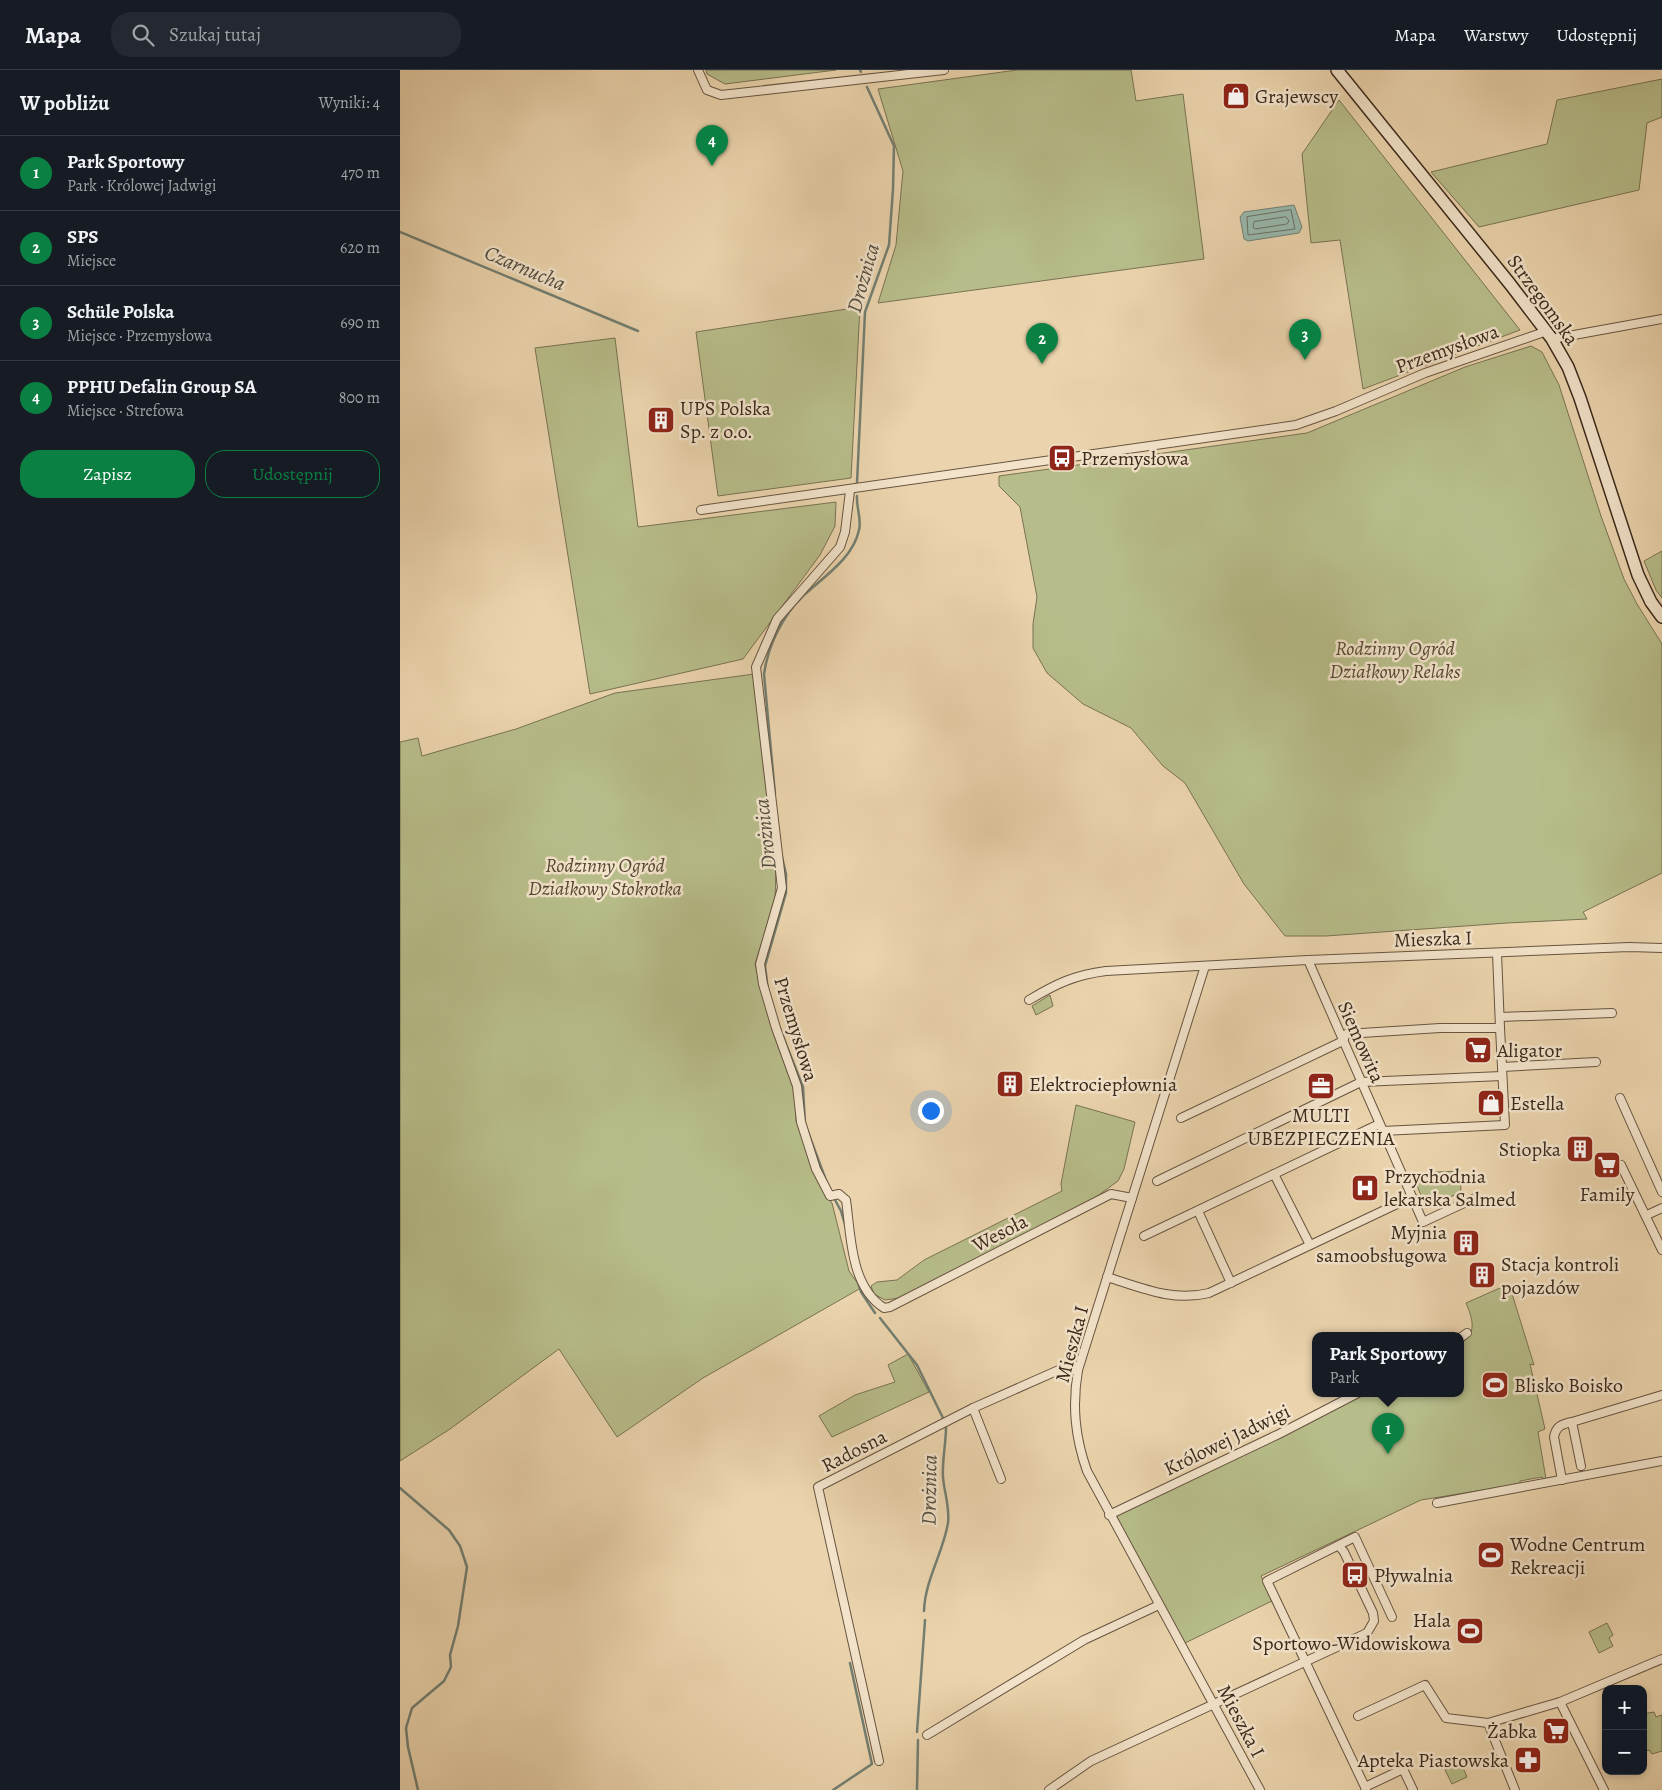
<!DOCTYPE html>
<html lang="pl">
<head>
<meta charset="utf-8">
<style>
	body { margin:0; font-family:Alegreya,serif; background:#242831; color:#f1f3f6 }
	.controls { position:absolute; right:15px; bottom:15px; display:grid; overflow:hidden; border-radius:10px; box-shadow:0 2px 8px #0003 }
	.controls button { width:45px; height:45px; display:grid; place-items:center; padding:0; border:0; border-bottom:1px solid #363941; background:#171b24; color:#f1f3f6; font:25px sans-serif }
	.you { position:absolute; left:530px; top:1040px; width:18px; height:18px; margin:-12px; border:4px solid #fff; border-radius:50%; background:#1a73e8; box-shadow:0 0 0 8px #1a73e833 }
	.badge { display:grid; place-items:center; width:32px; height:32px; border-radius:50%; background:#0b8043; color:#fff; font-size:16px; font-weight:700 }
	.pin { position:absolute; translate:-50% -41px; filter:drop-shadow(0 1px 2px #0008) }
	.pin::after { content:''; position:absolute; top:26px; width:18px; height:15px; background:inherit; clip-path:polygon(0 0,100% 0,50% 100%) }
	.popup { position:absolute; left:912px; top:1262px; width:152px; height:65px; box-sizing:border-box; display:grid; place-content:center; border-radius:10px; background:#171b24; filter:drop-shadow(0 1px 4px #0005); font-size:16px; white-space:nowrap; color:#9ea1a6 }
	.popup b { font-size:19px; color:#f1f3f6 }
	.popup::after { content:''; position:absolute; left:50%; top:100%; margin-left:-10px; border:10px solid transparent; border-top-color:#171b24 }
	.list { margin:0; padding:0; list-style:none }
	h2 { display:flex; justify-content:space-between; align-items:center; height:65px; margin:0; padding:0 20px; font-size:21px }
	h2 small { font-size:16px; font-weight:400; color:#9ea1a6 }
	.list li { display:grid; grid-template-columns:32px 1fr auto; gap:15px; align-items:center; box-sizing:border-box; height:75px; padding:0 20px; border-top:1px solid #363941 }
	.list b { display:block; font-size:19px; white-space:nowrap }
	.list p { margin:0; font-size:16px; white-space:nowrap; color:#9ea1a6 }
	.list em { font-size:16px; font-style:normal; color:#9ea1a6 }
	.actions { display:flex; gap:10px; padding:15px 20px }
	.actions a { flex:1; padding:11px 0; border:1px solid #0b8043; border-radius:20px; text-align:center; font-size:18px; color:#0b8043 }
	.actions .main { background:#0b8043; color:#fff }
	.icon { flex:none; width:28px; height:28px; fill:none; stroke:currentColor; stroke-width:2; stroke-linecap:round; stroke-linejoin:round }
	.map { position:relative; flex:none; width:1262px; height:1720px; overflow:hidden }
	header { display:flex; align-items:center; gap:30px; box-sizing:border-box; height:70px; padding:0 25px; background:#171b24; border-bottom:1px solid #363941 }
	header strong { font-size:24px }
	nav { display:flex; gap:28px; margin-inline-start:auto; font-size:18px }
	.search { width:350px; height:45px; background:#242831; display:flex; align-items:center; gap:12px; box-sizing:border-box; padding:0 18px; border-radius:20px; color:#9ea1a6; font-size:19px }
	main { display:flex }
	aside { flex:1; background:#171b24 }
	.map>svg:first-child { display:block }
	.green { fill:#b7bd8a; stroke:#797353 }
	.water { fill:#98b8ac; stroke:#737f72 }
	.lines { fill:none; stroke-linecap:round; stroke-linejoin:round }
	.shore { stroke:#6a7064; stroke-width:1 }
	.stream { stroke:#737f72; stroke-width:2.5 }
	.street-casing { stroke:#675440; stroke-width:10 }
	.secondary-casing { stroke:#3b291c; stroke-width:14 }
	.street { stroke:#f2e3ca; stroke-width:8 }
	.secondary { stroke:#f2e3ca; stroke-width:11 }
	.labels { text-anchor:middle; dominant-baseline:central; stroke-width:5; stroke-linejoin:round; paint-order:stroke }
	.poi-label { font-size:20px; fill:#3b291c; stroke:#f2e3ca; text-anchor:start }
	.street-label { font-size:20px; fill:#3b291c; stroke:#f2e3ca }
	.park-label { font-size:20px; font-style:italic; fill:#544732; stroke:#f2e3ca }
	.water-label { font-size:21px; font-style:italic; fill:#524d40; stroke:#f2e3ca }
</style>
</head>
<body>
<header>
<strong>Mapa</strong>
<div class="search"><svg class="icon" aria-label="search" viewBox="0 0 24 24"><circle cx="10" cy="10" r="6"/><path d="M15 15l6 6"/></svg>Szukaj tutaj</div>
<nav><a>Mapa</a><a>Warstwy</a><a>Udostępnij</a></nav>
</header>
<main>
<aside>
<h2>W pobliżu<small>Wyniki: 4</small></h2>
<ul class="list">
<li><span class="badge">1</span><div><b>Park Sportowy</b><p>Park · Królowej Jadwigi</p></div><em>470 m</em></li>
<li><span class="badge">2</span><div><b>SPS</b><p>Miejsce</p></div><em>620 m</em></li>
<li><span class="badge">3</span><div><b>Schüle Polska</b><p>Miejsce · Przemysłowa</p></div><em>690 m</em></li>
<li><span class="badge">4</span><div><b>PPHU Defalin Group SA</b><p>Miejsce · Strefowa</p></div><em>800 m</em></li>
</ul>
<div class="actions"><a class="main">Zapisz</a><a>Udostępnij</a></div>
</aside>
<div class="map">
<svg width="1262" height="1720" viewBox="0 0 1262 1720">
	<rect width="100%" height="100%" fill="#ebd4ad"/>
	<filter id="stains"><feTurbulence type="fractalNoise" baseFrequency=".004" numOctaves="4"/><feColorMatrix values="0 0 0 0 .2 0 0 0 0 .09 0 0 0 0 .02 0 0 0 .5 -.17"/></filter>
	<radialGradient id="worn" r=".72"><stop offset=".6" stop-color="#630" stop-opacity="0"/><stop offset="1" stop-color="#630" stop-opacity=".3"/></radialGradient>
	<g class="green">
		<polygon points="306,0 436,0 325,14 307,4"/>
		<polygon points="617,0 731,0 736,31 783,24 804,189 478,233 496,175 503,101 478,19"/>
		<polygon points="1262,9 1262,47 1247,53 1239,120 1079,157 1031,102 1147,74 1157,30"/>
		<polygon points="939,30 1120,260 963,319 940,170 911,173 902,84"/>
		<polygon points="460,237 451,408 318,426 296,262"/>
		<polygon points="215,268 238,457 436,432 435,456 420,485 343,589 190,624 135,278"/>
		<polygon points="1131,276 1142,282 1159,315 1201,446 1224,509 1237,534 1262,574 1262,803 1183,842 1187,849 1107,853 926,866 885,866 844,814 785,713 763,696 731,658 683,634 647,603 633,578 633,554 637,527 620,437 599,416 599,406 907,363 1065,297"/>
		<polygon points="1262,481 1262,528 1256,520 1244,491"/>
		<polygon points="354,604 376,797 375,832 355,894 374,964 395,1021 396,1051 424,1122 432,1133 449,1201 461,1218 303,1308 217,1367 159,1279 50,1359 0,1391 0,672 18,668 22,686 116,659 215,623"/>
		<polygon points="650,925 653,936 636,945 632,936"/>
		<polygon points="676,1035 735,1052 724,1099 718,1111 681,1138 500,1228 485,1230 474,1224 471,1216 477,1212 497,1210 524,1190 662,1121 661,1114"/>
		<polygon points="1060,1101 1061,1122 1026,1138 1012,1103"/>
		<path d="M1109,1214L1134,1295L1130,1294L1145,1359L1138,1362L1146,1409H1143L1142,1407L1120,1411V1414L1021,1430L861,1506L872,1531L785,1573L759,1535L709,1445L960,1323H1060L1061,1273C1077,1264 1073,1249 1066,1233Z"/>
		<polygon points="508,1284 529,1322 432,1367 419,1346 455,1325 495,1312 488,1295"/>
		<polygon points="1207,1553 1213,1565 1209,1568 1213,1576 1199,1583 1189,1562"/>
		<polygon points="1254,1642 1256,1647 1262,1645 1262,1681 1252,1684 1249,1680 1243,1682 1243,1644"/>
		<polygon points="1061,1693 1067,1707 1052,1714 1045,1700"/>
	</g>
	<polygon class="water" points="894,135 902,157 899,163 848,171 844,169 840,147 844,142"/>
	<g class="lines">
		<g class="shore">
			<polygon points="891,140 895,159 848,165 847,147"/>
			<polygon points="886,147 889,151 887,154 855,159 853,157 854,152"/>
		</g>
		<g class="stream">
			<polyline points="460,0 461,2"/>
			<polyline points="0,162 238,261"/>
			<polyline points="457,413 465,242 489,175 493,119 494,76 467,17"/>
			<path d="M375,724L364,604C368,576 382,546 403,526C422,508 453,489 459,460C462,450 456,437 457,426"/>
			<polyline points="368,920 365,896 386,823 386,804 382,787"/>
			<polyline points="378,954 403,1017 405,1054 427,1113"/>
			<polyline points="434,1128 441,1141 446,1158"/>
			<polyline points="452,1193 461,1222 475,1243"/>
			<polyline points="480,1248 517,1295 543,1348"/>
			<polyline points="0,1418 49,1460 60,1476 67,1497 58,1556 50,1585 51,1597 44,1611 12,1638 6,1658 8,1677 18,1720"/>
			<path d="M524,1541C525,1510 543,1483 548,1453C550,1437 544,1422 543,1407C542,1390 546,1374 546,1357"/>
			<polyline points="517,1662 525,1550"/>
			<polyline points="433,1720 472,1694 450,1593"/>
			<polyline points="517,1720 518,1670"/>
		</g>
		<g class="street-casing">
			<g id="street">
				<polyline points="298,0 307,20 321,25 544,0"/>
				<polyline points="1152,269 1262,249"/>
				<path d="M450,421L445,462L440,477L377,549L356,597L382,818L360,894L363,914L376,958L397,1016L401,1052L416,1099L430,1126L439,1124L446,1130C451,1165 450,1216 484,1238L490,1237L711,1124L732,1128"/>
				<polyline points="301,440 896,355 936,341 1025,303 1147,261"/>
				<polyline points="908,890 1023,1152 1075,1128"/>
				<path d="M805,896L678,1300C672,1336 675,1367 687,1401L860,1720"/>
				<path d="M629,930C656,914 674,905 706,901L908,890L1229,877L1262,878"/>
				<polyline points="1100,947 1212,943"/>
				<polyline points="1102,997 1196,992"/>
				<polyline points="1220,1028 1262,1122"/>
				<polyline points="781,1048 943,971 946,964 1040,958 1100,958 1097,883"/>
				<polyline points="983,1061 1105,1055 1100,958"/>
				<polyline points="1221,1095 1262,1180"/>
				<polyline points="874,1104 910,1175"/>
				<polyline points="757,1111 961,1012 1102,1006"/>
				<polyline points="798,1141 831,1213"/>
				<polyline points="1247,1145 1262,1138"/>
				<polyline points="744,1166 979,1054"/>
				<path d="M707,1207C742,1218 773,1232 809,1223L1012,1127"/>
				<polyline points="1060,1268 1067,1263"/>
				<polyline points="573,1338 601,1409"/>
				<polyline points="1172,1352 1262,1325"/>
				<path d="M1162,1410L1154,1367C1156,1356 1162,1354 1172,1352L1181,1396"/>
				<polyline points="1037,1433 1262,1391"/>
				<polyline points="709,1445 879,1364 958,1323"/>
				<polyline points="1160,1632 1204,1720"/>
				<polyline points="958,1646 1025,1615 1046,1648 1088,1653 1160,1632 1262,1589"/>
				<polyline points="1088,1653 1115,1720"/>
				<polyline points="527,1665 684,1570 759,1535"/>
				<polyline points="479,1691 418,1417 573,1338 661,1299 678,1300"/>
				<polyline points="965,1717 867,1511 955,1467 992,1547"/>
				<polyline points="649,1720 691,1691 967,1563 974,1551 973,1543 944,1482 939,1476"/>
				<polyline points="966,1720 965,1717 1003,1699 1013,1720"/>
			</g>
		</g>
		<g class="secondary-casing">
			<polyline id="secondary" points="937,0 1110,214 1152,269 1168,297 1180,328 1238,505 1251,532 1262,547"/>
		</g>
		<use href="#street" class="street"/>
		<use href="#secondary" class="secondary"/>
	</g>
	<defs>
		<g id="shop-square" transform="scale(1.4375)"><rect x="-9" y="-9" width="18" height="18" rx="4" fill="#8f2418" stroke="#f2e3ca"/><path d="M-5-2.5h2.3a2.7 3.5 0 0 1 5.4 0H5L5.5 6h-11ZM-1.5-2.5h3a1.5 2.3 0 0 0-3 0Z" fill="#fff"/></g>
		<g id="building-square" transform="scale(1.4375)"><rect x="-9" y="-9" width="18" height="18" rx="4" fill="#8f2418" stroke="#f2e3ca"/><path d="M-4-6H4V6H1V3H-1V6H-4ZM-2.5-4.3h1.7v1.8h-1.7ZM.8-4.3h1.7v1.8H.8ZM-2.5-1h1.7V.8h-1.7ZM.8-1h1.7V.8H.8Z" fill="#fff"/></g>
		<g id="bus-square" transform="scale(1.4375)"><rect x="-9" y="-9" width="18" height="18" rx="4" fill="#8f2418" stroke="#f2e3ca"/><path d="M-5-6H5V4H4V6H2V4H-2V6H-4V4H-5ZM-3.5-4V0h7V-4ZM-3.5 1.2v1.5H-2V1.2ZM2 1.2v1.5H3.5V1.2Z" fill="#fff"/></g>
		<g id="supermarket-square" transform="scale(1.4375)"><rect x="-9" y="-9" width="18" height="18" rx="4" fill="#8f2418" stroke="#f2e3ca"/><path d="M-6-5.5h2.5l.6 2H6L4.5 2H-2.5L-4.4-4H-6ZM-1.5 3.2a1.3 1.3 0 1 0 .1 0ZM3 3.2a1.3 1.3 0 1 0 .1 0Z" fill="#fff"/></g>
		<g id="office-square" transform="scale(1.4375)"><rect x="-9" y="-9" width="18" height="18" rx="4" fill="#8f2418" stroke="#f2e3ca"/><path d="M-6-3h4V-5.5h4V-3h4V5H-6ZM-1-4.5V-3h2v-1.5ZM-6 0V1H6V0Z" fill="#fff"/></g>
		<g id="hospital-square" transform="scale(1.4375)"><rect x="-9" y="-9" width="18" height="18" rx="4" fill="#8f2418" stroke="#f2e3ca"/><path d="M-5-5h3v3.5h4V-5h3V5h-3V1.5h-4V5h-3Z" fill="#fff"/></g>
		<g id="stadium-square" transform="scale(1.4375)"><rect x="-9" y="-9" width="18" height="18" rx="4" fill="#8f2418" stroke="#f2e3ca"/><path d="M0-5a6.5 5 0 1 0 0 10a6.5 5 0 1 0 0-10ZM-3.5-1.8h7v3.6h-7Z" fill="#fff"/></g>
		<g id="pharmacy-square" transform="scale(1.4375)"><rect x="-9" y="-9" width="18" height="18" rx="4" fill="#8f2418" stroke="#f2e3ca"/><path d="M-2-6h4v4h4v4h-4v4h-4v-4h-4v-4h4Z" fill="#fff"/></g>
	</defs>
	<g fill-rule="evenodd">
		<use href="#shop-square" x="836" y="26"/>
		<use href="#building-square" x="261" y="350"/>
		<use href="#bus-square" x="662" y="388"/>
		<use href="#supermarket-square" x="1078" y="980"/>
		<use href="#building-square" x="610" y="1014"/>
		<use href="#office-square" x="921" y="1016"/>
		<use href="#shop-square" x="1091" y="1033"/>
		<use href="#building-square" x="1180" y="1079"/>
		<use href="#supermarket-square" x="1207" y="1095"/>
		<use href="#hospital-square" x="965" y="1118"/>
		<use href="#building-square" x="1066" y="1173"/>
		<use href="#building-square" x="1082" y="1205"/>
		<use href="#stadium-square" x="1095" y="1315"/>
		<use href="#stadium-square" x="1091" y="1485"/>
		<use href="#bus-square" x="955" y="1505"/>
		<use href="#stadium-square" x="1070" y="1561"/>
		<use href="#supermarket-square" x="1156" y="1661"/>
		<use href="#pharmacy-square" x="1128" y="1690"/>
	</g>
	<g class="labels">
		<g class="poi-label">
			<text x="855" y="26">Grajewscy</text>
			<text x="280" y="338">UPS Polska<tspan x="280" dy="23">Sp. z o.o.</tspan></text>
			<text x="681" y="388">Przemysłowa</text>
			<text x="1097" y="980">Aligator</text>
			<text x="629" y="1014">Elektrociepłownia</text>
			<text x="1110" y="1033">Estella</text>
			<text x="921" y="1045" text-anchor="middle">MULTI<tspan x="921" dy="23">UBEZPIECZENIA</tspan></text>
			<text x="1161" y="1079" text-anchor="end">Stiopka</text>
			<text x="984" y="1106">Przychodnia<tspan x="984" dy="23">lekarska Salmed</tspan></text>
			<text x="1207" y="1124" text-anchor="middle">Family</text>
			<text x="1047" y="1162" text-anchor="end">Myjnia<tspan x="1047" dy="23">samoobsługowa</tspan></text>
			<text x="1101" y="1194">Stacja kontroli<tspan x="1101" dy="23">pojazdów</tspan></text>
			<text x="1114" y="1315">Blisko Boisko</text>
			<text x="1110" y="1474">Wodne Centrum<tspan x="1110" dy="23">Rekreacji</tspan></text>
			<text x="974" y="1505">Pływalnia</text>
			<text x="1051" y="1550" text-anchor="end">Hala<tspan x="1051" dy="23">Sportowo-Widowiskowa</tspan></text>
			<text x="1137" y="1661" text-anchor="end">Żabka</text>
			<text x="1109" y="1690" text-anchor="end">Apteka Piastowska</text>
		</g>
		<g class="street-label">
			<text transform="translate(1143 230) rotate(54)">Strzegomska</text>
			<text transform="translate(1047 279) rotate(-20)">Przemysłowa</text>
			<text transform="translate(1033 869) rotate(-2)">Mieszka I</text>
			<text transform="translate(396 959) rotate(73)">Przemysłowa</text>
			<text transform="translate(961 972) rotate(66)">Siemowita</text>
			<text transform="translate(600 1163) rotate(-27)">Wesoła</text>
			<text transform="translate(672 1274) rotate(-75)">Mieszka I</text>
			<text transform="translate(827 1370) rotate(-26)">Królowej Jadwigi</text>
			<text transform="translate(454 1381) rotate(-27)">Radosna</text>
			<text transform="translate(841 1651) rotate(62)">Mieszka I</text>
		</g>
		<g class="park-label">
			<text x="995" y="578">Rodzinny Ogród<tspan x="995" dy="23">Działkowy Relaks</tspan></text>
			<text x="205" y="795">Rodzinny Ogród<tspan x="205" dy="23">Działkowy Stokrotka</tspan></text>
		</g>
		<g class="water-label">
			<text transform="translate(125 198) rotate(23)">Czarnucha</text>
			<text transform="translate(463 208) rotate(-74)">Drożnica</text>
			<text transform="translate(365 764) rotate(-96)">Drożnica</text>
			<text transform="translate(529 1420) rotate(-89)">Drożnica</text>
		</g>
	</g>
	<rect width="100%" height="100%" filter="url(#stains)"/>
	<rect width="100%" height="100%" fill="url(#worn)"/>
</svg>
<div class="controls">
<button>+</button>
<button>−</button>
</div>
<div class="you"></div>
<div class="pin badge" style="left:988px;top:1384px">1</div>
<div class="popup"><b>Park Sportowy</b>Park</div>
<div class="pin badge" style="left:642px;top:294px">2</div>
<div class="pin badge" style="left:905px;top:290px">3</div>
<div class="pin badge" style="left:312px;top:96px">4</div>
</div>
</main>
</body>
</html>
